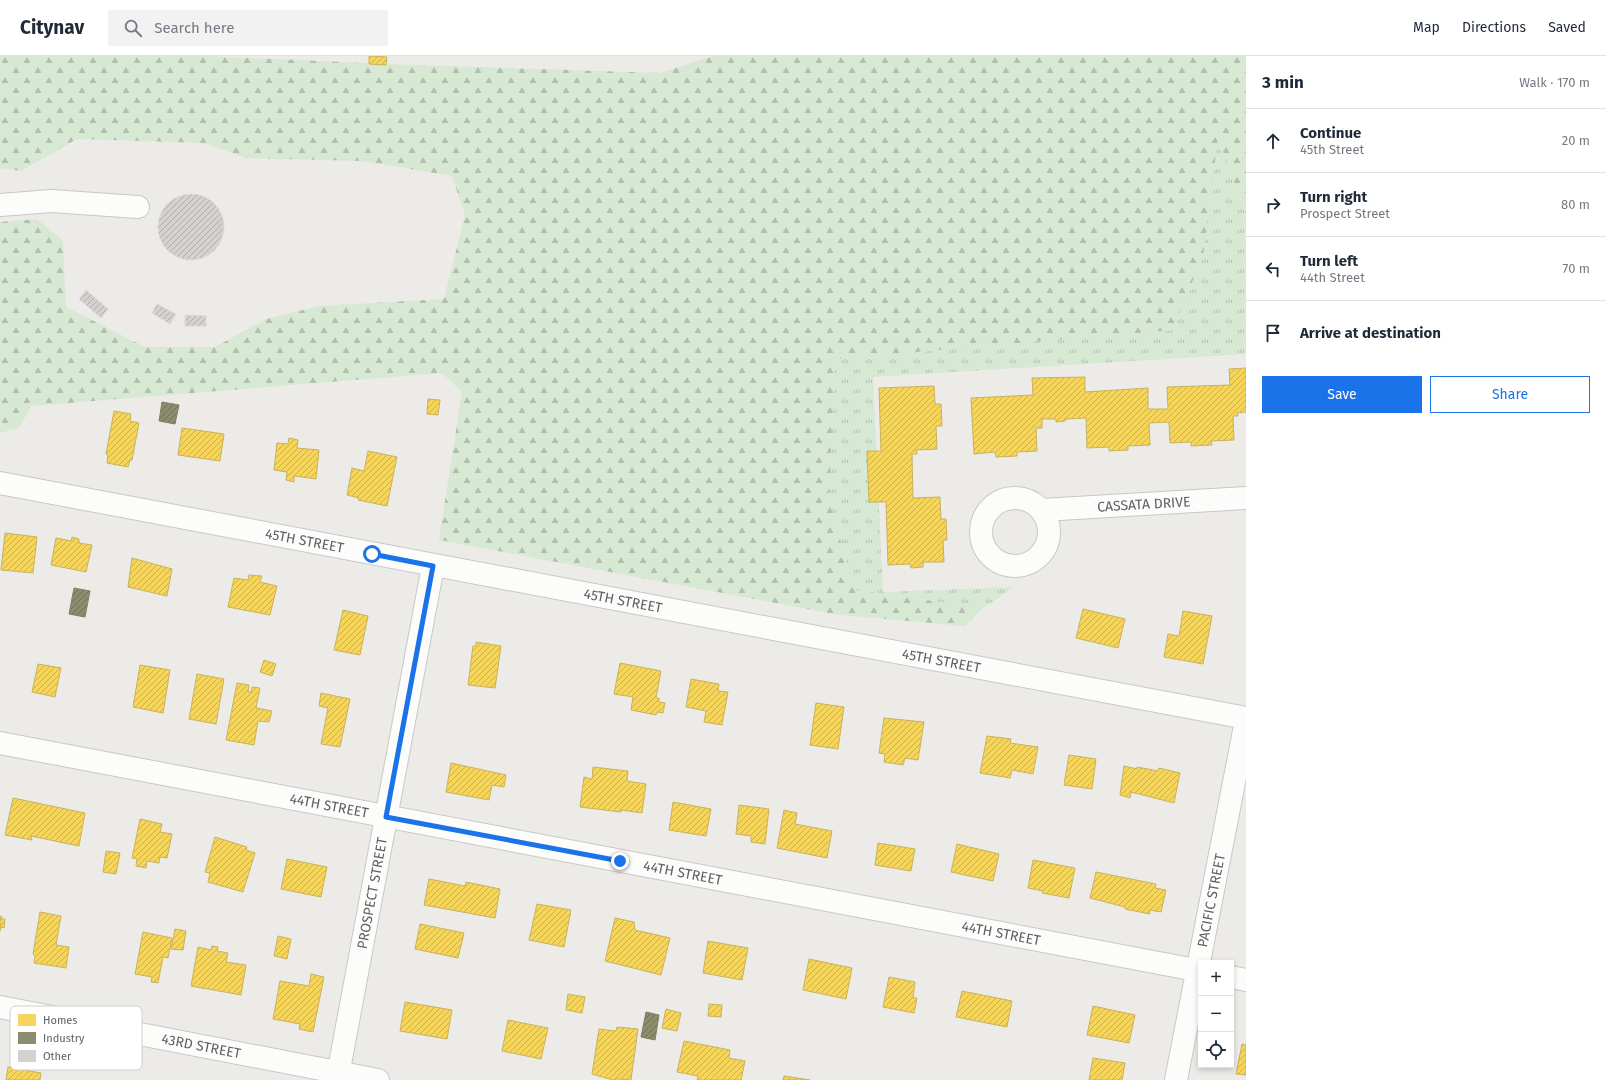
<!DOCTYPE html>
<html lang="en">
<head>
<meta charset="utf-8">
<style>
	body { margin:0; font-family:"Fira Sans",sans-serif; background:#f2f2f3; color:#1f2937 }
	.controls { position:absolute; right:12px; bottom:12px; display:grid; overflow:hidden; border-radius:0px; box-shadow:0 2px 6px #0003 }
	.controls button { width:36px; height:36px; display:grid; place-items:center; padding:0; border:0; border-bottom:1px solid #e0e1e3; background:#fff; color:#1f2937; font:20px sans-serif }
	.stop { position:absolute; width:12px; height:12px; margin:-9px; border:3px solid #1a73e8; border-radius:50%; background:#fff }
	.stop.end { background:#1a73e8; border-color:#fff; box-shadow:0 1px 4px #0008 }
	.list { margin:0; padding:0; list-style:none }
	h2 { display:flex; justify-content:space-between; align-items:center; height:52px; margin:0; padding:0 16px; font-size:17px }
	h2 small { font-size:13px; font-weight:400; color:#747a83 }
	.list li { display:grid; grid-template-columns:26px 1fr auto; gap:12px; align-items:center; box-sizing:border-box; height:64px; padding:0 16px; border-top:1px solid #e0e1e3 }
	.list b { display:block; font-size:15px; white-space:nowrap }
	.list p { margin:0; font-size:13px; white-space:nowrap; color:#747a83 }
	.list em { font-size:13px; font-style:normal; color:#747a83 }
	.actions { display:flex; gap:8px; padding:12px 16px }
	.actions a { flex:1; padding:9px 0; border:1px solid #1a73e8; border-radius:0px; text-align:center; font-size:14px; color:#1a73e8 }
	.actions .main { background:#1a73e8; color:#fff }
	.icon { flex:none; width:22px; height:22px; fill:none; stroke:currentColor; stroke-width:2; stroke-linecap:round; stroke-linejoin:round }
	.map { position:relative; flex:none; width:1246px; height:1024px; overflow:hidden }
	header { display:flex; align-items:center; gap:24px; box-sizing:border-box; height:56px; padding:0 20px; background:#fff; border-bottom:1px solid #e0e1e3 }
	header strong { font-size:19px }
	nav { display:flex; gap:22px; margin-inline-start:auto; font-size:14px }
	.search { width:280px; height:36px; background:#f2f2f3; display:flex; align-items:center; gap:10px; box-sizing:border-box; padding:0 14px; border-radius:0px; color:#747a83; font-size:15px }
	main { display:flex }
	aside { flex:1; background:#fff }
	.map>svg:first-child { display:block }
	.grass { fill:url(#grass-tufts) }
	.forest { fill:url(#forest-firs) }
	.homes { fill:url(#homes-hatch); stroke:#c8b25f }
	.industry { fill:url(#industry-hatch); stroke:#7e7f6b }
	.building { fill:url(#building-hatch); stroke:#dcdad6 }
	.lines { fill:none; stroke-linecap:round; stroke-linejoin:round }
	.minor-casing { stroke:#c8c8c8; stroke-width:24 }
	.minor { stroke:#fcfcfb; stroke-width:22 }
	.route { stroke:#1a73e8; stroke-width:5 }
	.labels { text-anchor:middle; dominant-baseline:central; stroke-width:4; stroke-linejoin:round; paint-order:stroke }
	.street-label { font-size:14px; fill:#5d6165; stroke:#fff }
	.key { fill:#fff; stroke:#ced0d1; stroke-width:1 }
	.key-label { font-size:11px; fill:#5d6165 }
</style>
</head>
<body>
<header>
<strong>Citynav</strong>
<div class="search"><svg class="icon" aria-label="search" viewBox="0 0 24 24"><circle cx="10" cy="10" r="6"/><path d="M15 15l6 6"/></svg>Search here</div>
<nav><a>Map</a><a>Directions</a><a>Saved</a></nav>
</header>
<main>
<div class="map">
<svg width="1246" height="1024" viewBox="0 0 1246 1024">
	<defs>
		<pattern id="grass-tufts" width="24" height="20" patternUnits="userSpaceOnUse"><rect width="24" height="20" fill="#d7e8d3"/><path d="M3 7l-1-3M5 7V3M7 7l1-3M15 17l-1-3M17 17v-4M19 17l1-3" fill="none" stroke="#b2bfaf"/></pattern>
		<pattern id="forest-firs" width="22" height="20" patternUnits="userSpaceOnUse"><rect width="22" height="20" fill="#d7e8d3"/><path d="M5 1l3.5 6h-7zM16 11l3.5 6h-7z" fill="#b2bfaf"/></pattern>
		<pattern id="homes-hatch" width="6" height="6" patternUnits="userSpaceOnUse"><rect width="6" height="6" fill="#f6d55c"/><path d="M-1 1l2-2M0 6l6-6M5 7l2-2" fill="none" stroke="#cab050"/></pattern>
		<pattern id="industry-hatch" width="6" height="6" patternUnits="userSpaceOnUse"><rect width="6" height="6" fill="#8c8c6e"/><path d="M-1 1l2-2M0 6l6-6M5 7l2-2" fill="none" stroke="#70705a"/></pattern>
		<pattern id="building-hatch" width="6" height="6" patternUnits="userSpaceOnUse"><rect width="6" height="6" fill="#d3d2d0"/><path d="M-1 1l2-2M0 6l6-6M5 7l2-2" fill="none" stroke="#aeaeac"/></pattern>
	</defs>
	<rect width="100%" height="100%" fill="#edebe7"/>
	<polygon class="grass" points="1218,81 1246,158 1246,298 873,321 883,536 1014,531 983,552 854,534 829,443 835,303 1172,274 1210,139"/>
	<polygon class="forest" points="0,0 207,0 386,8 661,17 712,0 1246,0 1246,158 1218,82 1203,200 1172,274 835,303 829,443 854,534 983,552 965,570 840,559 439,484 462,336 442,317 31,350 20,371 0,377 0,166 37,163 63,185 66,251 145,291 215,291 266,263 319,250 444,243 465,159 452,120 363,105 245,102 205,87 77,83 21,115 0,112"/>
	<g class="homes">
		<polygon points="369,0 387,1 386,9 369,8"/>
		<polygon points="1246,312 1246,356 1237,357 1238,360 1233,360 1234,384 1211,385 1212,389 1191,390 1191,386 1170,387 1169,366 1149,367 1150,389 1128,390 1128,394 1109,395 1109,391 1087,392 1086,362 1066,363 1065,365 1056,366 1056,363 1042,363 1042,372 1036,372 1037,395 1017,396 1017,400 996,401 995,396 974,398 971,342 1033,339 1032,322 1085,321 1085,336 1148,332 1148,353 1168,353 1167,331 1230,329 1229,313"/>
		<polygon points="934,330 935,348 941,348 942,370 936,370 937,393 916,394 917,398 912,398 913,442 940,441 941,463 946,463 947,484 943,484 944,506 923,506 923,511 911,512 910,508 888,509 886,446 869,446 867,395 881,395 879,332"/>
		<polygon points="428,343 440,344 438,359 427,358"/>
		<polygon points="114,355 131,358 130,365 139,367 132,404 130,404 128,411 107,407 108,399 106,398"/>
		<polygon points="182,372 224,378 220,405 178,399"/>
		<polygon points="289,382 298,384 297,392 319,394 316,423 294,420 294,426 286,424 287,416 274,414 277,387 288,388"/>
		<polygon points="368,395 397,401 387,450 358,444 359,442 347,439 352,412 364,415"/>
		<polygon points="5,477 37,481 33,517 1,514"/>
		<polygon points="72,481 79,483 79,487 92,489 86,516 51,509 56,482 71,485"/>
		<polygon points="132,502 172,513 167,540 128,531"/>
		<polygon points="249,519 262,520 260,526 277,530 270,559 228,551 234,522 248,524"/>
		<polygon points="1083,553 1125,563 1118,592 1076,582"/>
		<polygon points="343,554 368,560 360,599 334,594"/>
		<polygon points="1183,555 1212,560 1203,608 1164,601 1168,578 1179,580"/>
		<polygon points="476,586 501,590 495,632 468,629 473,590 476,590"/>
		<polygon points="264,604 276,608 272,620 260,616"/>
		<polygon points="620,607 661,615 656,642 659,642 659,646 665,647 663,657 657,656 656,659 631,654 633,641 614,638"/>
		<polygon points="38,608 61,612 55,641 32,636"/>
		<polygon points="140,609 170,614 163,657 133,651"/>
		<polygon points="197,618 224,623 216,668 189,663"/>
		<polygon points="691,623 719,628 718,635 728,636 722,669 704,666 706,655 686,651"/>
		<polygon points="237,627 249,629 248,636 251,636 252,631 260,632 256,652 272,655 269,666 258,665 254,689 226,684"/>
		<polygon points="321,637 350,643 340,691 321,688 328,652 319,650"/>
		<polygon points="816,647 844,651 838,693 810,689"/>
		<polygon points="884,662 924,666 918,704 905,702 903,709 884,706 885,698 879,697"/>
		<polygon points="987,680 1011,683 1010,687 1038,691 1033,718 1012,714 1010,722 980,717"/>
		<polygon points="1069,699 1096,703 1092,733 1064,729"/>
		<polygon points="451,707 506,719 504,731 492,729 489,744 446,736"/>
		<polygon points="1124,710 1137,713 1137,711 1158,715 1159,712 1180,717 1174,747 1131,736 1130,742 1120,739"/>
		<polygon points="593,711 628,715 627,725 646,728 642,757 621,754 621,756 580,751 584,721 592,723"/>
		<polygon points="13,742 85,757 79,790 31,780 32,784 5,779"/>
		<polygon points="673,746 711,753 706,780 669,774"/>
		<polygon points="739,749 769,753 765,788 751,786 751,780 736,778"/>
		<polygon points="784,754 797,757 795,768 832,775 827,802 777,792"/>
		<polygon points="140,763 162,768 160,776 172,778 167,802 160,801 159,807 147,805 146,812 136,810 137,803 132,802"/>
		<polygon points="215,781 247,791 246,794 255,797 243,836 208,826 210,817 205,816"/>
		<polygon points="878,787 915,793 911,815 875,809"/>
		<polygon points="957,788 999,798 993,825 951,816"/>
		<polygon points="106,795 120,797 116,818 103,816"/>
		<polygon points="287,803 327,811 321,841 281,833"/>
		<polygon points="1033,804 1075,812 1069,842 1042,837 1043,835 1028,832"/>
		<polygon points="1096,816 1156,828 1155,832 1166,834 1161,856 1149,854 1150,858 1125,853 1125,851 1090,842"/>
		<polygon points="429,823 465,830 466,826 500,833 495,862 424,849"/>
		<polygon points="537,848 571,854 564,891 529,884"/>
		<polygon points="40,856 61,860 56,889 69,891 66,912 34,907 35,900 33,898"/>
		<polygon points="0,860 2,861 1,863 5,863 4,872 1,871 0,875"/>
		<polygon points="615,862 634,866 635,874 670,882 661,919 605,905"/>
		<polygon points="420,868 464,877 458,902 415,893"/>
		<polygon points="175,873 186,875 183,894 171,893"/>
		<polygon points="143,876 172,882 168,902 163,901 158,927 151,926 152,921 135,918"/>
		<polygon points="278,880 291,883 287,903 274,900"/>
		<polygon points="708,885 748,892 742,924 703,917"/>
		<polygon points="212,890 218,891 217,895 228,897 226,906 246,909 241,939 191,930 198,891 211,894"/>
		<polygon points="809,903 852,912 846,943 803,934"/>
		<polygon points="311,918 324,921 313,976 299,973 300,968 273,963 280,925 309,930"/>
		<polygon points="889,921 915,926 913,942 917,942 914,957 883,951"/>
		<polygon points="962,935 1012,945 1007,971 956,961"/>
		<polygon points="568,938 585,941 582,957 566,954"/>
		<polygon points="405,946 452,954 447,983 400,975"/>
		<polygon points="709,948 722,949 721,961 708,960"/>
		<polygon points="1093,950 1135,959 1129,987 1087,979"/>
		<polygon points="666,953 681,957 677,975 662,972"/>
		<polygon points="508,964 548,972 541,1003 502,995"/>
		<polygon points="617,971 638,973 631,1024 617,1023 613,1024 592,1018 599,973 616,975"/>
		<polygon points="684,985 730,994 729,1002 745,1005 741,1024 697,1024 698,1020 677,1016"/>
		<polygon points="1242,988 1246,989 1246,1019 1236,1018"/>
		<polygon points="1093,1002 1125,1007 1122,1024 1089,1024"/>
		<polygon points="8,1011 41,1017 40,1024 6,1024"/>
		<polygon points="784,1020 810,1024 783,1024"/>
	</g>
	<g class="industry">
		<polygon points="162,346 179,349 175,368 159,365"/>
		<polygon points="74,532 90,535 85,561 69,558"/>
		<polygon points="646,956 659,959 655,984 641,981"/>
	</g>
	<g class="building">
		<circle cx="191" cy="171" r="33"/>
		<polygon points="86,234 108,253 101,262 79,243"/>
		<polygon points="157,248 176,258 170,268 152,257"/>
		<polygon points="185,259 206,260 206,270 185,270"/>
	</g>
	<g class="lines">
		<g class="minor-casing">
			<g id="minor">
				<polyline points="0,149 51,145 138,151"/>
				<path id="s1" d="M0,427L1246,662"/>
				<circle cx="1015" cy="476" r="34"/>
				<path id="s2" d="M1042,454L1246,442"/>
				<path id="s3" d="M0,687L1201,915"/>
				<polyline points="1231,921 1246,924"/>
				<path id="s4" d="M0,951L378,1024"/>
				<path id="s5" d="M337,1024L433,510"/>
				<path id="s6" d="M1176,1024L1246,665"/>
			</g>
		</g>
		<use href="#minor" class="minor"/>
	</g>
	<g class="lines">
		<polyline class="route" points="372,498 433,510 386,761 620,805"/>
	</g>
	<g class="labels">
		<g class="street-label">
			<text stroke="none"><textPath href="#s2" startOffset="102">CASSATA DRIVE</textPath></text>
			<text stroke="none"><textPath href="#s1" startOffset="310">45TH STREET</textPath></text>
			<text stroke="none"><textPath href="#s1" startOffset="634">45TH STREET</textPath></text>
			<text stroke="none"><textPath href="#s1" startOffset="958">45TH STREET</textPath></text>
			<text stroke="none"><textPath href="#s3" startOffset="335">44TH STREET</textPath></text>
			<text stroke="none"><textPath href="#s3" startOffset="695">44TH STREET</textPath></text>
			<text stroke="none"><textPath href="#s5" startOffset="190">PROSPECT STREET</textPath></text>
			<text stroke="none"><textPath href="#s6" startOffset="183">PACIFIC STREET</textPath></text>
			<text stroke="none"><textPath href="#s3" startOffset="1019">44TH STREET</textPath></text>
			<text stroke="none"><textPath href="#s4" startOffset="205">43RD STREET</textPath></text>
		</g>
	</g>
	<rect x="10" y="950" width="132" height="64" rx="6" class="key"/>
	<rect x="18" y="958" width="18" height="12" fill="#f6d55c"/>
	<rect x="18" y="976" width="18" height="12" fill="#8c8c6e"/>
	<rect x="18" y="994" width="18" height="12" fill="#d3d2d0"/>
	<g class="key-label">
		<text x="43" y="968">Homes</text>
		<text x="43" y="986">Industry</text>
		<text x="43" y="1004">Other</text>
	</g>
</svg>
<div class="controls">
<button>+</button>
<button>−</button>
<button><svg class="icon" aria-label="locate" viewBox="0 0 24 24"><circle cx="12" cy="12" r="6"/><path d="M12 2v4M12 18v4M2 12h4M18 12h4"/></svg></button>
</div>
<div class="stop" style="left:372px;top:498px"></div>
<div class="stop end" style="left:620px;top:805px"></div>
</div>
<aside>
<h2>3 min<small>Walk · 170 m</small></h2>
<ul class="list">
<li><svg class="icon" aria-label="ahead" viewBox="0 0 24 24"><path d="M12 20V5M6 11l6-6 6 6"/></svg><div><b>Continue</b><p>45th Street</p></div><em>20 m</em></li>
<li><svg class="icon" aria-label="right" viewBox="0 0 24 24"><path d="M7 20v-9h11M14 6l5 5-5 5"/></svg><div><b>Turn right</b><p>Prospect Street</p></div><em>80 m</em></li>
<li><svg class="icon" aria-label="left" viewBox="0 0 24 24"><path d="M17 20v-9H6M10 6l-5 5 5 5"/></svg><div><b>Turn left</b><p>44th Street</p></div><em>70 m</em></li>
<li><svg class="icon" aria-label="arrive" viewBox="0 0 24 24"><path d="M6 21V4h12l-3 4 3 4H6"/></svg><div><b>Arrive at destination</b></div></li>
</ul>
<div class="actions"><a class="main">Save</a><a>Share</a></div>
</aside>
</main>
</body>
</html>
